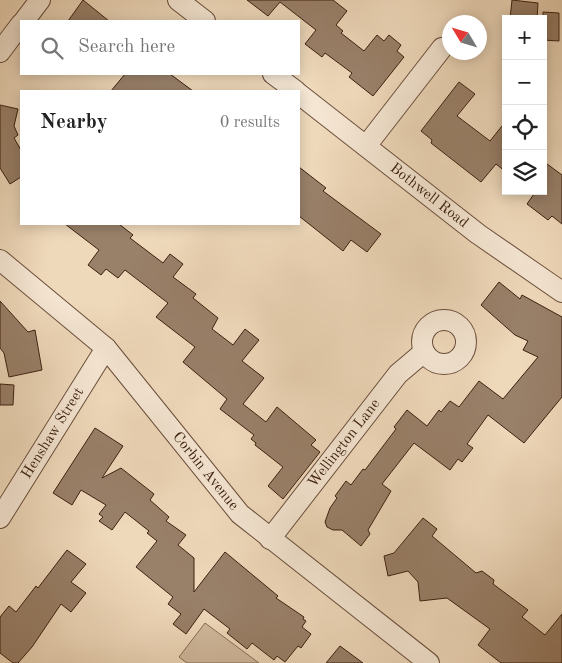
<!DOCTYPE html>
<html lang="en">
<head>
<meta charset="utf-8">
<style>
	body { margin:0; font-family:"Old Standard TT",serif; background:#f2f2f2; color:#222 }
	.controls { position:absolute; right:15px; top:15px; display:grid; overflow:hidden; border-radius:0px; box-shadow:0 2px 12px #0003 }
	.controls button { width:45px; height:45px; display:grid; place-items:center; padding:0; border:0; border-bottom:1px solid #e0e0e0; background:#fff; color:#222; font:25px sans-serif }
	.compass { position:absolute; left:442px; top:15px; width:45px; height:45px; border-radius:50%; background:#fff; box-shadow:0 2px 12px #0003; rotate:308deg }
	.list { margin:0; padding:0; list-style:none }
	h2 { display:flex; justify-content:space-between; align-items:center; height:65px; margin:0; padding:0 20px; font-size:21px }
	h2 small { font-size:16px; font-weight:400; color:#767676 }
	.icon { flex:none; width:28px; height:28px; fill:none; stroke:currentColor; stroke-width:2; stroke-linecap:round; stroke-linejoin:round }
	.map { position:relative; flex:none; width:562px; height:663px; overflow:hidden }
	.search { position:absolute; background:#fff; box-shadow:0 2px 12px #0003; left:20px; top:20px; width:280px; height:55px; display:flex; align-items:center; gap:12px; box-sizing:border-box; padding:0 18px; border-radius:0px; color:#767676; font-size:19px }
	.panel { position:absolute; background:#fff; box-shadow:0 2px 12px #0003; left:20px; top:90px; width:280px; height:135px; border-radius:0px }
	.map>svg:first-child { display:block }
	.green { fill:#d1ba9e; stroke:#866d57 }
	.building { fill:#998069; stroke:#3c2010 }
	.lines { fill:none; stroke-linecap:round; stroke-linejoin:round }
	.minor-casing { stroke:#694e3b; stroke-width:22 }
	.minor { stroke:#f5e6d3; stroke-width:20 }
	.labels { text-anchor:middle; dominant-baseline:central; stroke-width:4.5; stroke-linejoin:round; paint-order:stroke }
	.street-label { font-size:15px; fill:#3c2010; stroke:#f5e6d3 }
</style>
</head>
<body>
<div class="map">
<svg width="562" height="663" viewBox="0 0 562 663">
	<rect width="100%" height="100%" fill="#efd9bb"/>
	<filter id="stains"><feTurbulence type="fractalNoise" baseFrequency=".004" numOctaves="4"/><feColorMatrix values="0 0 0 0 .2 0 0 0 0 .09 0 0 0 0 .02 0 0 0 .5 -.17"/></filter>
	<radialGradient id="worn" r=".72"><stop offset=".6" stop-color="#630" stop-opacity="0"/><stop offset="1" stop-color="#630" stop-opacity=".3"/></radialGradient>
	<polygon class="green" points="205,623 259,663 187,663 179,657"/>
	<g class="building">
		<polygon points="83,0 109,21 68,21"/>
		<polygon points="247,0 333,0 347,11 336,25 343,31 341,33 364,51 377,35 384,41 389,35 401,45 397,51 404,57 373,96 349,77 352,73 325,53 322,57 305,44 316,30 280,2 268,16"/>
		<polygon points="512,0 538,3 537,19 510,19"/>
		<polygon points="543,12 559,13 559,41 543,40"/>
		<polygon points="125,74 170,74 193,91 111,91"/>
		<polygon points="459,82 475,94 457,116 490,141 506,121 506,172 496,164 481,182 431,143 432,140 421,131"/>
		<polygon points="0,105 18,109 14,126 18,135 14,138 21,150 21,177 10,184 0,168"/>
		<polygon points="543,161 562,175 562,224 552,216 548,220 527,204 536,191 543,191"/>
		<polygon points="299,167 326,188 323,191 381,234 367,252 351,240 343,251 299,216"/>
		<polygon points="65,224 119,224 133,235 130,238 163,263 170,254 183,264 173,277 196,294 193,298 218,318 212,329 233,345 245,329 259,340 242,361 264,378 243,404 266,422 277,407 316,440 311,445 320,452 283,499 268,486 283,467 255,445 256,443 251,439 254,435 220,409 227,399 183,362 195,347 156,317 168,303 125,270 118,278 106,269 101,275 88,265 99,250"/>
		<polygon points="499,282 520,299 522,295 562,317 562,397 524,443 488,415 467,444 473,448 462,462 458,459 450,470 414,443 382,484 391,491 368,530 370,534 361,546 342,530 333,530 327,527 325,522 330,508 337,498 335,496 346,481 351,485 363,469 365,470 396,429 394,427 407,410 427,426 439,410 441,412 450,401 459,407 479,381 503,399 538,357 523,350 528,341 515,335 481,305"/>
		<polygon points="0,301 28,332 35,330 42,370 9,377 4,353 0,348"/>
		<polygon points="0,384 14,385 13,405 0,405"/>
		<polygon points="95,428 123,446 102,478 121,468 154,494 150,500 169,517 166,521 186,535 178,545 194,558 194,592 225,552 278,596 276,598 304,617 303,619 306,621 302,627 311,634 301,648 298,646 285,662 277,656 274,660 252,643 247,649 227,633 230,629 204,609 186,634 173,624 181,614 168,604 173,597 136,567 157,541 147,533 149,531 125,512 112,530 99,521 103,517 99,514 106,505 81,490 72,505 53,493"/>
		<polygon points="423,518 437,529 432,536 476,573 482,571 494,580 493,584 528,610 522,617 545,635 562,614 562,663 501,663 478,645 490,629 447,598 420,601 418,582 408,571 388,576 384,556 394,553"/>
		<polygon points="67,550 86,564 71,582 86,593 71,612 61,604 32,647 18,663 13,663 0,653 0,617 9,606 16,612 36,586 38,588"/>
		<polygon points="340,646 363,663 326,663"/>
	</g>
	<g class="lines">
		<g class="minor-casing">
			<g id="minor">
				<polyline points="178,0 205,21"/>
				<polyline points="24,21 40,0"/>
				<polyline points="0,52 21,24"/>
				<polyline points="273,74 296,91"/>
				<path id="s1" d="M299,94L478,234L562,292"/>
				<polyline points="366,146 442,48"/>
				<path id="s2" d="M0,260L106,348L240,514L429,663"/>
				<circle cx="444" cy="342" r="22"/>
				<path id="s3" d="M0,518L106,348"/>
				<path id="s4" d="M270,539L398,374L424,352"/>
			</g>
		</g>
		<use href="#minor" class="minor"/>
	</g>
	<g class="labels">
		<g class="street-label">
			<text stroke="none"><textPath href="#s1" startOffset="165">Bothwell Road</textPath></text>
			<text stroke="none"><textPath href="#s3" startOffset="100">Henshaw Street</textPath></text>
			<text stroke="none"><textPath href="#s4" startOffset="121">Wellington Lane</textPath></text>
			<text stroke="none"><textPath href="#s2" startOffset="296">Corbin Avenue</textPath></text>
		</g>
	</g>
	<rect width="100%" height="100%" filter="url(#stains)"/>
	<rect width="100%" height="100%" fill="url(#worn)"/>
</svg>
<div class="controls">
<button>+</button>
<button>−</button>
<button><svg class="icon" aria-label="locate" viewBox="0 0 24 24"><circle cx="12" cy="12" r="6"/><path d="M12 2v4M12 18v4M2 12h4M18 12h4"/></svg></button>
<button><svg class="icon" aria-label="layers" viewBox="0 0 24 24"><path d="M12 4l9 5-9 5-9-5zM3 14l9 5 9-5"/></svg></button>
</div>
<svg class="compass" viewBox="-18 -18 36 36"><path d="M0-13l5 13h-10z" fill="#e53935"/><path d="M0 13l5-13h-10z" fill="#767676"/></svg>
<div class="search"><svg class="icon" aria-label="search" viewBox="0 0 24 24"><circle cx="10" cy="10" r="6"/><path d="M15 15l6 6"/></svg>Search here</div>
<section class="panel">
<h2>Nearby<small>0 results</small></h2>
<ul class="list">
</ul>
</section>
</div>
</body>
</html>
